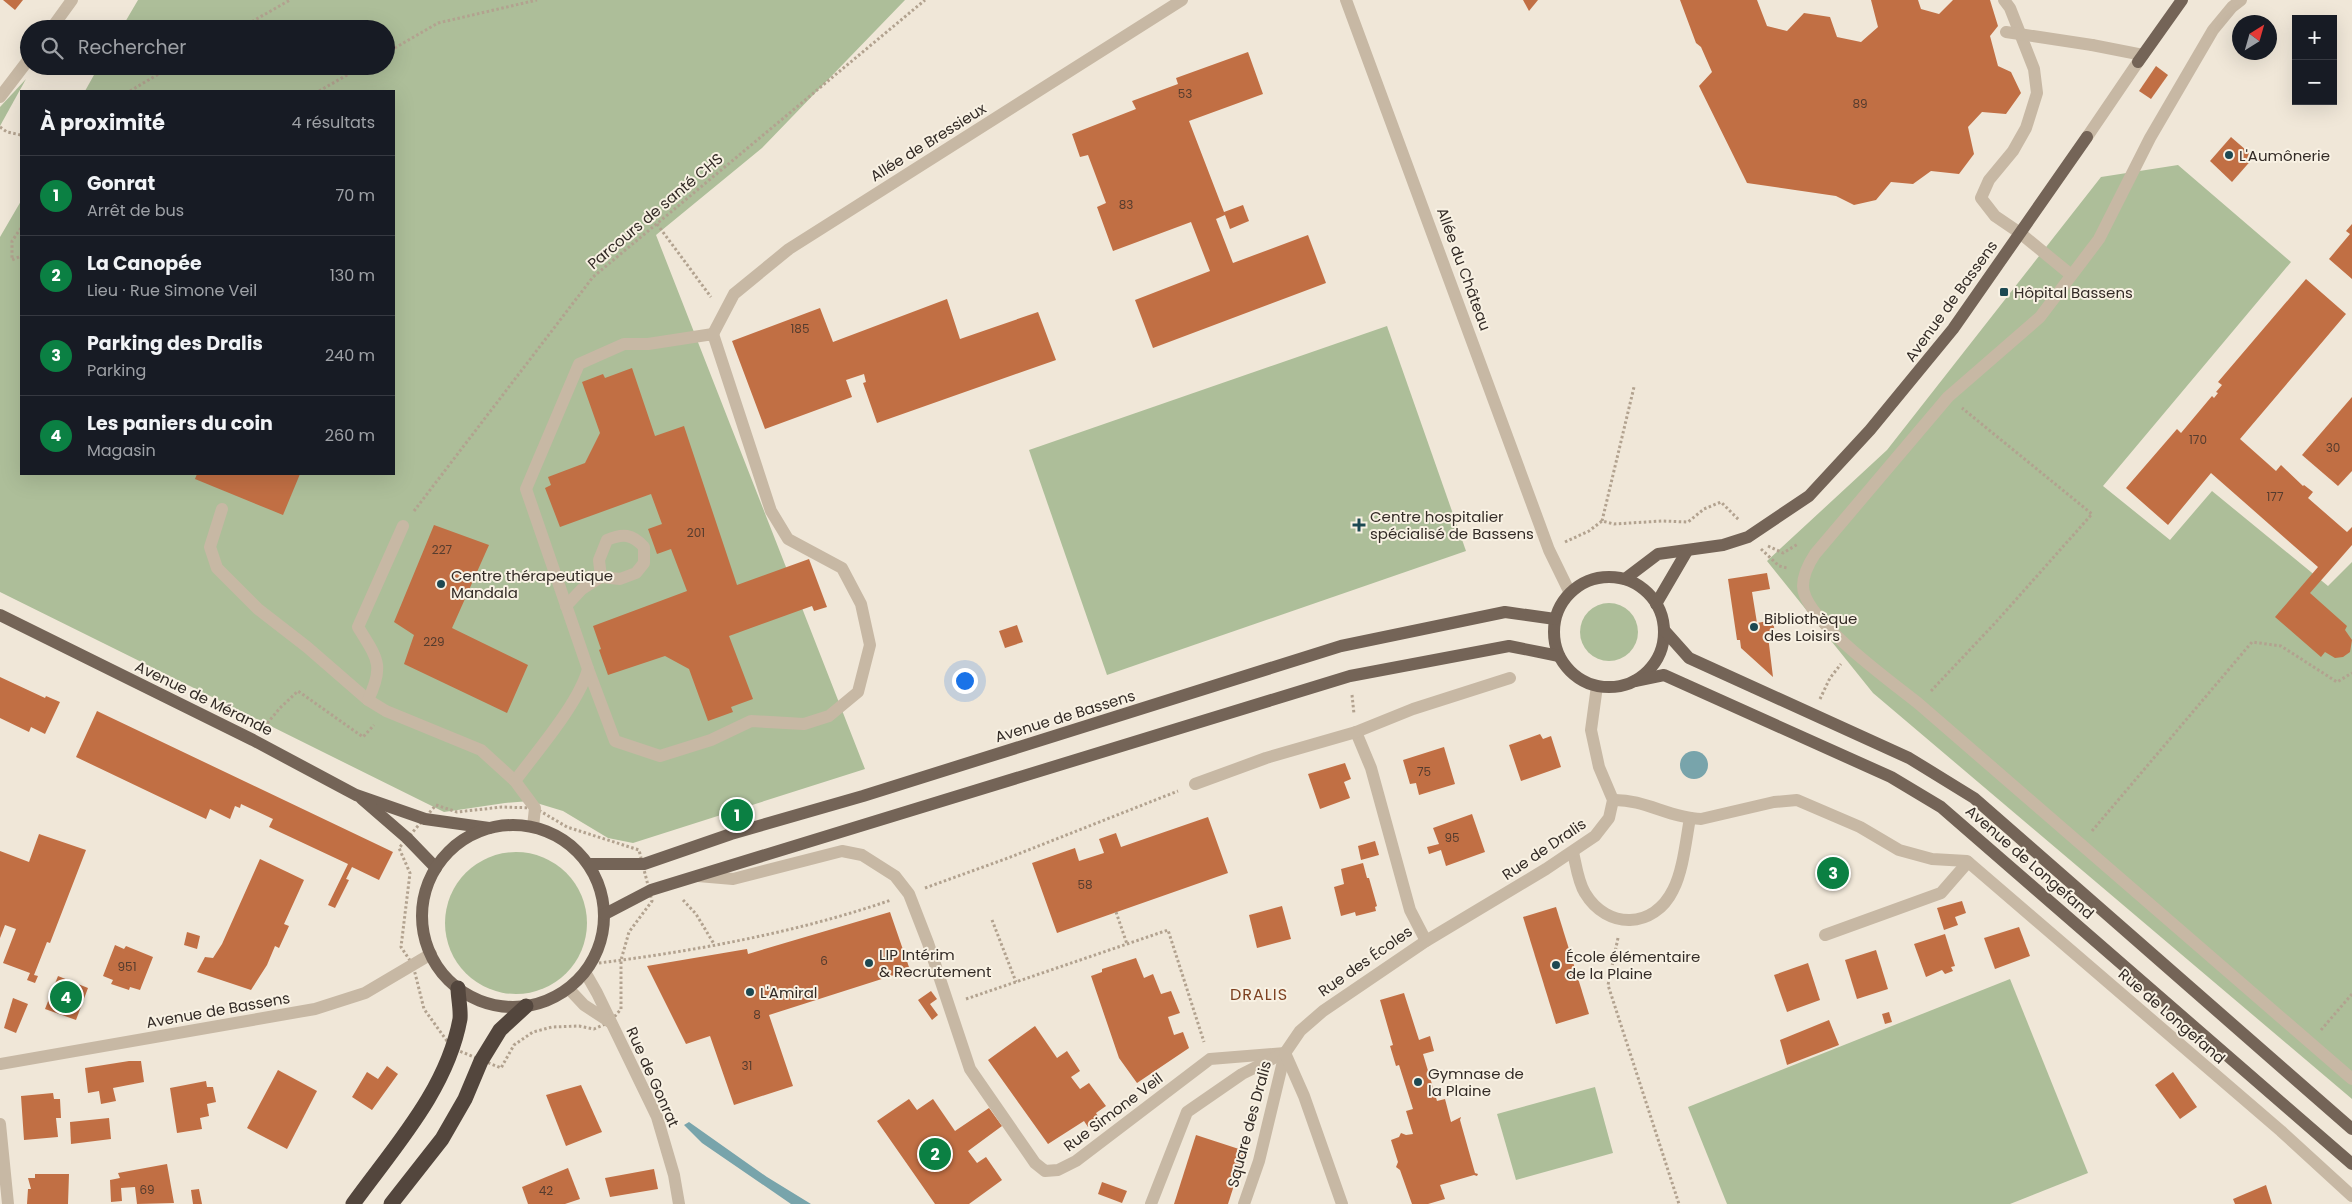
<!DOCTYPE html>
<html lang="fr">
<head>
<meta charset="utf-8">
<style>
	body { margin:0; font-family:Poppins,sans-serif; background:#20242c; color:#f1f3f6 }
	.controls { position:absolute; right:15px; top:15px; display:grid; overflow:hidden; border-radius:0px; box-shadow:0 5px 20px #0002 }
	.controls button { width:45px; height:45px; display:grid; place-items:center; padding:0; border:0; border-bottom:1px solid #363941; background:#171b24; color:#f1f3f6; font:25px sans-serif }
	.compass { position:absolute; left:2232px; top:15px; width:45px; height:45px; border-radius:50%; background:#171b24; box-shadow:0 5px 20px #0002; rotate:37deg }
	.you { position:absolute; left:964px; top:680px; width:18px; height:18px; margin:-12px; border:4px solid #fff; border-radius:50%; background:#1a73e8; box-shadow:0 0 0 8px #1a73e833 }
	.badge { display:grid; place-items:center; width:32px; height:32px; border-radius:50%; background:#0b8043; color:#fff; font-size:16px; font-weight:700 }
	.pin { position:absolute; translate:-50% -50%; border:2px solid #fff; box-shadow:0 1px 5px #0006 }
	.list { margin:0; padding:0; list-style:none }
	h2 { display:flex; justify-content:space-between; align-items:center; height:65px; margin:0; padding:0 20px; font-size:21px }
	h2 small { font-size:16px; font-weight:400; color:#9ea1a6 }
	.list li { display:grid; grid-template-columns:32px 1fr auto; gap:15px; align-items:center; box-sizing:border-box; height:80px; padding:0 20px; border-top:1px solid #363941 }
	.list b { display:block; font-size:19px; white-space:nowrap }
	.list p { margin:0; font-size:16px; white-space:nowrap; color:#9ea1a6 }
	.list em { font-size:16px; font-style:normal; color:#9ea1a6 }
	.icon { flex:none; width:28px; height:28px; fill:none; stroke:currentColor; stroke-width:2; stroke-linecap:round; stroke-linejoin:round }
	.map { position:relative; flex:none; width:2352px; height:1204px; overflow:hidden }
	.search { position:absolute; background:#171b24; box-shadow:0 5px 20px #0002; left:20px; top:20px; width:375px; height:55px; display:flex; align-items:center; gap:12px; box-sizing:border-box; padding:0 18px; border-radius:28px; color:#9ea1a6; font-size:19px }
	.panel { position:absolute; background:#171b24; box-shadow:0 5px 20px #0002; left:20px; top:90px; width:375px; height:385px; border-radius:0px }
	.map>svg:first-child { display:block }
	.green { fill:#adbe99 }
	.water { fill:#78a4ab }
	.building { fill:#c16f44 }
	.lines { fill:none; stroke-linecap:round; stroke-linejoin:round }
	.path { stroke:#b2a28f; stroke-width:3; stroke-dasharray:2.5 2.5; stroke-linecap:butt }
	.minor { stroke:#c7b8a4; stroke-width:12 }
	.major { stroke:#746457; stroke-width:12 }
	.highway { stroke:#53463d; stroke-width:15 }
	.minor-bridge { stroke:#c7b8a4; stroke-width:12 }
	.poi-dot { fill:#1d4952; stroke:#f8f1e3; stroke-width:2 }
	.labels { text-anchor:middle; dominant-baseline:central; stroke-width:4; stroke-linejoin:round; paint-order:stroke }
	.number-label { font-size:12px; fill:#563c2e }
	.street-label { font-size:15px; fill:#332b26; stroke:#f8f1e3 }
	.poi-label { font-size:15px; fill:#332b26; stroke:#f8f1e3; text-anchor:start }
	.neighbourhood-label { font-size:16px; letter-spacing:1px; fill:#7e4222; stroke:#f8f1e3 }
</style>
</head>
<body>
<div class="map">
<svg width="2352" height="1204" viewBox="0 0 2352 1204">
	<rect width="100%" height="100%" fill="#f0e7d8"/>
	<g class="green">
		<polygon points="138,0 905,0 762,148 656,235 865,769 633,843 608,838 563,811 530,801 505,803 444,812 0,592 0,237 21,201 21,474 394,474 394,91 85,91 99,66 386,66 386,29 121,29"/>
		<polygon points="26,79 0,126 0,107"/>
		<polygon points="2178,165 2291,262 2103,486 2170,540 2212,491 2328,586 2352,562 2352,1099 1873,693 1767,561 1887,450 2101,177"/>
		<polygon points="1387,326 1466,551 1107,675 1029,450"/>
		<circle cx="1609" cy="632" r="29"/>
		<circle cx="516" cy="923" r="71"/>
		<polygon points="2010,979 2088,1173 2010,1204 1727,1204 1688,1107"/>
		<polygon points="1595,1087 1613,1153 1516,1180 1497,1114"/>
	</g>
	<g class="water">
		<circle cx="1694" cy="765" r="14"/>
		<polygon points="689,1122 767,1177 811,1204 791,1204 702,1143 684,1125"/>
	</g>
	<g class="building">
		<polygon points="3,0 23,0 15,10"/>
		<polygon points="1523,0 1538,0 1529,11"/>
		<polygon points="1680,0 1757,0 1767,26 1787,31 1804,13 1830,17 1837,37 1861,42 1878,27 1871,0 1918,0 1921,9 1939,14 1953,0 1990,0 1998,26 1990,36 1998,66 2011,72 2021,93 2006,114 1982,112 1968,127 1974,154 1959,174 1931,171 1913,184 1891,182 1876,200 1854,205 1836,196 1747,183 1699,86 1712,72 1701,47 1696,43"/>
		<polygon points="1248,52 1263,94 1189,121 1224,212 1243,205 1249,221 1230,229 1225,215 1216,219 1233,263 1308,235 1326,283 1153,348 1135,300 1210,271 1191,222 1113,251 1097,207 1106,203 1088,155 1080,157 1072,134 1136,109 1132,101 1178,84 1176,78"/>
		<polygon points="2156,66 2168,75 2151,99 2139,91"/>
		<polygon points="2231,137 2254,157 2232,182 2210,161"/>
		<polygon points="2352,224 2352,279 2329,259 2350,234 2346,231"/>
		<polygon points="2306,279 2346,314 2240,439 2276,471 2281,465 2303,486 2304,485 2313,492 2308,498 2347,532 2352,527 2352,545 2310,593 2347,626 2345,630 2352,640 2350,652 2343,657 2335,658 2325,652 2321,657 2275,617 2318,567 2211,473 2168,525 2126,488 2177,429 2181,433 2212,396 2214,398 2218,393 2216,392 2222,385 2218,382"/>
		<polygon points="947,299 960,339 1038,312 1056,360 877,423 863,383 866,382 864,374 846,380 852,397 765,429 732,341 820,308 833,342"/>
		<polygon points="632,368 655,436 684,426 737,585 809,559 827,607 814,611 812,606 729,636 753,699 731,707 733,712 708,721 689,669 665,656 608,675 599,650 601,649 593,626 687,591 671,549 657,554 648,529 662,524 651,494 560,527 545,488 551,485 548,477 585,463 600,433 582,382 603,374 605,378"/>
		<polygon points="2352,397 2352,471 2338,486 2302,455"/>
		<polygon points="197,474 300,474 283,515 195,479"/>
		<polygon points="434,525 489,545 452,628 528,665 507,713 404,664 414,635 394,622"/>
		<polygon points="1767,573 1770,589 1752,592 1757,623 1773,620 1775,634 1768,636 1773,677 1741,648 1740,640 1737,640 1728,579"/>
		<polygon points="1017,625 1023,642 1005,648 999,631"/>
		<polygon points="0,677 45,698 46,696 60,702 45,734 31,727 29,732 0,718"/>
		<polygon points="97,711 393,852 379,880 352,867 346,879 349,880 335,908 328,905 348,864 269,827 273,819 241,804 240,808 235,806 230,819 210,809 206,819 76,757"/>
		<polygon points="1540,734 1543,739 1551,736 1561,767 1521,781 1509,745"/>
		<polygon points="1444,747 1455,784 1419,795 1416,783 1410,784 1403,760"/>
		<polygon points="1345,763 1351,779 1344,782 1350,798 1320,809 1308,774"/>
		<polygon points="1472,814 1485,852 1446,866 1441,850 1429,854 1427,847 1439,844 1433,828"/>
		<polygon points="1208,817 1228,873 1057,933 1032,863 1075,848 1079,861 1104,853 1099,839 1116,833 1121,847"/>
		<polygon points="39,834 86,850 50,943 47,942 34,975 38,976 35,983 27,980 30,973 3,963 16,929 5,925 0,938 0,851 29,862"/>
		<polygon points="1375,841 1379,855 1361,860 1358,846"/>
		<polygon points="260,859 304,880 284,924 289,926 279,948 275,946 267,965 251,990 197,972 205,957 213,958 222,944"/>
		<polygon points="1363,863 1367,878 1369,878 1377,906 1375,907 1376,911 1356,916 1355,912 1341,916 1334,887 1344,884 1341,869"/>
		<polygon points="1962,901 1966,913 1955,917 1958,925 1944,930 1937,908"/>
		<polygon points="1282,906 1291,939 1257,948 1249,915"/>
		<polygon points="1556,907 1589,1014 1556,1024 1523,917"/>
		<polygon points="890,912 910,970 769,1015 793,1086 734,1105 710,1036 686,1044 647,966 747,949 748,954"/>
		<polygon points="2019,927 2030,956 1995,969 1984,938"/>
		<polygon points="187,932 200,936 197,949 184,945"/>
		<polygon points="1945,934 1955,966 1951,967 1953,971 1945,974 1942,970 1926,977 1914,944"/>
		<polygon points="115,945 124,949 126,946 153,957 140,990 130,987 129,990 111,984 113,980 103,976"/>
		<polygon points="1876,950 1888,989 1857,999 1845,960"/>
		<polygon points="1136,958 1144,978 1153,974 1161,994 1171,991 1180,1013 1168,1017 1174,1035 1183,1032 1189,1048 1137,1083 1119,1058 1091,976 1102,972 1102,969"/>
		<polygon points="1808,963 1820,1000 1787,1012 1774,975"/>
		<polygon points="58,976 88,988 76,1020 45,1009"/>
		<polygon points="931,991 937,999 930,1004 938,1015 932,1020 918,1000"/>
		<polygon points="1404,993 1419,1040 1430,1036 1434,1051 1423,1054 1437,1101 1445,1099 1451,1122 1461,1117 1460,1120 1475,1173 1478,1174 1477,1176 1474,1175 1440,1185 1445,1199 1428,1204 1412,1204 1400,1170 1396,1167 1398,1162 1391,1140 1399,1137 1401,1133 1406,1135 1413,1134 1406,1111 1413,1109 1399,1065 1396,1066 1390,1046 1393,1045 1380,1000"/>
		<polygon points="13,998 28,1004 16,1033 4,1028"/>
		<polygon points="1889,1012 1892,1022 1885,1024 1882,1014"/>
		<polygon points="1829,1020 1839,1045 1787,1065 1780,1040"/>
		<polygon points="1035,1026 1057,1058 1067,1051 1080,1071 1071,1077 1080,1089 1089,1083 1106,1106 1096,1113 1099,1118 1088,1127 1084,1121 1048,1144 988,1060"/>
		<polygon points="129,1061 141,1061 144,1082 113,1088 116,1101 101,1104 99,1091 88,1093 85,1068"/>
		<polygon points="387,1066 398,1074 372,1110 352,1097 367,1072 378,1079"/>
		<polygon points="278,1070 317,1091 287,1149 247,1128"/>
		<polygon points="2173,1072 2197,1107 2180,1119 2155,1085"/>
		<polygon points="206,1081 207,1087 213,1087 216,1102 207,1104 209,1116 200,1118 202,1129 177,1133 170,1088"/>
		<polygon points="581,1085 602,1132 566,1146 546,1095"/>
		<polygon points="53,1093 54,1099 60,1099 61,1118 56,1118 58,1137 24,1140 21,1096"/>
		<polygon points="909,1099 917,1110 933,1099 955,1131 989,1108 1002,1126 968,1151 977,1163 986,1157 1002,1180 969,1204 935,1204 877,1121"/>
		<polygon points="109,1118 111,1139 71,1144 70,1122"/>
		<polygon points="1196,1135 1245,1151 1228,1204 1174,1204"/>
		<polygon points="167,1164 174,1203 137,1204 135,1187 121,1188 122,1201 111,1202 110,1180 120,1178 118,1173"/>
		<polygon points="568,1168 580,1199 565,1204 528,1204 522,1187"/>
		<polygon points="654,1169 658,1189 610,1197 605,1178"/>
		<polygon points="35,1174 69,1174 68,1204 27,1204 28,1189 31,1189 28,1178 35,1178"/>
		<polygon points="1102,1182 1127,1191 1122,1203 1098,1194"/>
		<polygon points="2266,1185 2272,1204 2235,1204 2233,1199"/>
		<polygon points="199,1189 202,1204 193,1204 191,1190"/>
	</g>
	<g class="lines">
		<g class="path">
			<polyline points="239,29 290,0"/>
			<polyline points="386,53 438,23 537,0"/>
			<polyline points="130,91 172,66"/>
			<polyline points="319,91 363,66"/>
			<polyline points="0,127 7,132 21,135"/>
			<polyline points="657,224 711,297"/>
			<polyline points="21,228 12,241 12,260 21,256"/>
			<polyline points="414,511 593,277 925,0"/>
			<polyline points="1602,521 1634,387"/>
			<polyline points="1565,542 1589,531 1602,521 1614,524 1662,521 1688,522 1704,509 1721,502 1739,520"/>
			<polyline points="1768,546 1783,553 1798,544"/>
			<polyline points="1761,549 1779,566 1787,568"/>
			<polyline points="1931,691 1996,622 2092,514 1962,408"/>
			<polyline points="1352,695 1354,714"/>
			<polyline points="1820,699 1830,678 1841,664"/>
			<polyline points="264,727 280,708 298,691 363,737 374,725"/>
			<polygon points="436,805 457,812 502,807 535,808 567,827 639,850 652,901 629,932 621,960 621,1009 610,1022 594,1029 579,1026 552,1027 533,1032 514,1045 501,1068 452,1048 424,1009 413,965 401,947 410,873 399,848"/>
			<polyline points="2092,831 2252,642 2281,646 2337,682 2352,673"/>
			<polyline points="925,888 1008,858 1178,791"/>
			<polyline points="683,900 696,914 714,944"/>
			<polyline points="1116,912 1127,944"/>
			<polyline points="992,920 1016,982"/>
			<polyline points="1618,938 1608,985 1679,1204"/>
			<path d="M599,963C695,951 799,932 891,900"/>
			<polyline points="966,999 1168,930 1204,1042"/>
			<polyline points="2321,1030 2352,994"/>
		</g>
		<g class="minor">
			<polyline points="1346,0 1549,550 1570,593"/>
			<polyline points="2004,0 2010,8 2034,69 2037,93 2026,128 2013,151 1989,180 1981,198 1995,216 2020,233 2070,274"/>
			<path d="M2241,0L2232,7L2213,30L2150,138L2099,239L2040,317L1948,397L1815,554C1809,563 1803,574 1803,586C1803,619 1893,683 1919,704L2352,1079"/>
			<polyline points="51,29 72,0"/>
			<polyline points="2092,45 2143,55"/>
			<polyline points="0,97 29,59"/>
			<polyline points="2087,137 2138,62"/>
			<polygon points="713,334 771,511 788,539 842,568 861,604 870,645 858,692 829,716 804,724 751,721 711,740 660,756 615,741 588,669 526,489 579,364 624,344 648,344"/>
			<polyline points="713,334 734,294 789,249 1182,0"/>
			<polyline points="222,509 210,547 217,568 258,609 307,647 368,700"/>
			<path d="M403,526L358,627C377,658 385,665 368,700L386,711L481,750L515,781L535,808L533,827"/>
			<path d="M566,606L582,589L601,577L620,579L636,573L644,563V547C632,534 623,533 607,540L599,560L601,577"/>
			<polyline points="1356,732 1371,768 1410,910 1426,941"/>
			<path d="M515,781C537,751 579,703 588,669"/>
			<polyline points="1195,784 1266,758 1356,732 1413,709 1510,678"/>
			<path d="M1613,800C1644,799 1670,818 1701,819L1774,802L1797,800L1860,827L1899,850L1932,859L1967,861L2281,1131L2352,1196"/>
			<path d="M1573,852C1576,865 1578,882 1585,893C1607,930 1654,929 1673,890C1683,871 1686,840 1690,818"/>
			<polyline points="698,876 733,879 842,851 862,855 895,876 909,894 928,943 970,1069 1035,1163 1045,1171 1058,1170 1076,1161 1210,1059 1285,1053"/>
			<polyline points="1825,935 1941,893 1968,862"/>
			<polyline points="585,972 597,993 657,1117 674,1175 679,1204"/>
			<polyline points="569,989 584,1005 610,1022"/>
			<polyline points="0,1064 315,1009 365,993 431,954"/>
			<polyline points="0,1124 8,1204"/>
			<polyline points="1151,1204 1187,1112 1242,1074 1278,1056"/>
			<polyline points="1244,1204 1259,1161 1285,1053"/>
			<polyline points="1342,1204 1304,1096 1285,1053 1300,1031 1323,1011 1426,941 1546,869 1595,836 1609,818 1613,800 1599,767 1591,730 1597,686"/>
		</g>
		<g class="major">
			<polyline points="2138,62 2182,0"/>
			<circle cx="1609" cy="632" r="55"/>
			<polyline points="1625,579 1658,554 1723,545 1748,537 1809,496 1870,430 1953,329 2087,137"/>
			<polyline points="1656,604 1687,551"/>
			<polyline points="0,615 253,740 356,795 425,819 489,828"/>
			<polyline points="1664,630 1689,658 1909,758 1974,798 2352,1129"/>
			<polyline points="1635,681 1664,675 1891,777 1941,807 2352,1164"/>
			<polyline points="362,799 407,838 436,868"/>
			<circle cx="513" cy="916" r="91"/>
			<polyline points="588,864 644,864 731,834 863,796 1341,646 1505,612 1555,619"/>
			<polyline points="605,914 651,890 664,886 1350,676 1509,646 1559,656"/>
		</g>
		<g class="highway">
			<path d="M353,1204C394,1147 447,1090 460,1019C461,1009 458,997 458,988"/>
			<polyline points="391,1204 442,1139 465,1099 481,1061 500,1030 526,1006"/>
		</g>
		<polyline class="minor-bridge" points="2006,32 2092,45"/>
	</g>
	<g class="poi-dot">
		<circle cx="2229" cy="155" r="5"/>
		<rect x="1999" y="287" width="10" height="10" rx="2.5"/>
		<path d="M1356.5 517.5h5v5h5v5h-5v5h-5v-5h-5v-5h5z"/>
		<circle cx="441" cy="584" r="5"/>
		<circle cx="1754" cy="627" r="5"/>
		<circle cx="869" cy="963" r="5"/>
		<circle cx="1556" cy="965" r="5"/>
		<circle cx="750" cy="992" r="5"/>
		<circle cx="1418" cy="1082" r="5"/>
	</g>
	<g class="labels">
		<g class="number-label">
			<text x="1185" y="93">53</text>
			<text x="1860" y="103">89</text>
			<text x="1126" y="204">83</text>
			<text x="800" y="328">185</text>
			<text x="2198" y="439">170</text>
			<text x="2333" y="447">30</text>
			<text x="2275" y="496">177</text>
			<text x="696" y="532">201</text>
			<text x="442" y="549">227</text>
			<text x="434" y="641">229</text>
			<text x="1424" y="771">75</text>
			<text x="1452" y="837">95</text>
			<text x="1085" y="884">58</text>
			<text x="824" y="960">6</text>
			<text x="127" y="966">951</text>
			<text x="757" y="1014">8</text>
			<text x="747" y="1065">31</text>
			<text x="147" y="1189">69</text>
			<text x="546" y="1190">42</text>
		</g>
		<g class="street-label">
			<text transform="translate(928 142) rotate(-32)">Allée de Bressieux</text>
			<text transform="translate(655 211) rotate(-40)">Parcours de santé CHS</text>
			<text transform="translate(1464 269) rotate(70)">Allée du Château</text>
			<text transform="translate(1951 301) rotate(-54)">Avenue de Bassens</text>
			<text transform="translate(204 698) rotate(26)">Avenue de Mérande</text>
			<text transform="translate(1065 716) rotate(-17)">Avenue de Bassens</text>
			<text transform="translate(1544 849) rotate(-34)">Rue de Dralis</text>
			<text transform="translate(2030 862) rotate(41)">Avenue de Longefand</text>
			<text transform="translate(1365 961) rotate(-35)">Rue des Écoles</text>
			<text transform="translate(218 1010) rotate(-10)">Avenue de Bassens</text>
			<text transform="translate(2172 1016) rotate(41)">Rue de Longefand</text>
			<text transform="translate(653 1077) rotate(66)">Rue de Gonrat</text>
			<text transform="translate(1113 1112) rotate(-37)">Rue Simone Veil</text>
			<text transform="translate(1249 1124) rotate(-75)">Square des Dralis</text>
		</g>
		<g class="poi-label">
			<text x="2239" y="155">L'Aumônerie</text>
			<text x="2014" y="292">Hôpital Bassens</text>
			<text x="1370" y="516">Centre hospitalier<tspan x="1370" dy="17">spécialisé de Bassens</tspan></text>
			<text x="451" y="575">Centre thérapeutique<tspan x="451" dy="17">Mandala</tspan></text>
			<text x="1764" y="618">Bibliothèque<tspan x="1764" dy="17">des Loisirs</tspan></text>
			<text x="879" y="954">LIP Intérim<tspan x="879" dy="17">&amp; Recrutement</tspan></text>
			<text x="1566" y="956">École élémentaire<tspan x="1566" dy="17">de la Plaine</tspan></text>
			<text x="760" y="992">L'Amiral</text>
			<text x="1428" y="1073">Gymnase de<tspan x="1428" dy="17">la Plaine</tspan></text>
		</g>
		<g class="neighbourhood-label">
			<text x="1259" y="994">DRALIS</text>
		</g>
	</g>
</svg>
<div class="controls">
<button>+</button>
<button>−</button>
</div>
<svg class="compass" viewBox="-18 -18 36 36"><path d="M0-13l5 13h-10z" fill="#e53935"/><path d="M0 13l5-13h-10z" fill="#9ea1a6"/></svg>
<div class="you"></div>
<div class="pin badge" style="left:737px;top:815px">1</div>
<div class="pin badge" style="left:935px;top:1154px">2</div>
<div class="pin badge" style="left:1833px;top:873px">3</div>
<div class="pin badge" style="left:66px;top:997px">4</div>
<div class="search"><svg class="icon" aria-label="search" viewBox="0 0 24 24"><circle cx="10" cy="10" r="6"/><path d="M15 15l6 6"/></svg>Rechercher</div>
<section class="panel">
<h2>À proximité<small>4 résultats</small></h2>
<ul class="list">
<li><span class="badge">1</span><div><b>Gonrat</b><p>Arrêt de bus</p></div><em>70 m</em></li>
<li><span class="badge">2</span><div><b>La Canopée</b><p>Lieu · Rue Simone Veil</p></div><em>130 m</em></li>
<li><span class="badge">3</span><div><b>Parking des Dralis</b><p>Parking</p></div><em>240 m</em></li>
<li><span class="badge">4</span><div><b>Les paniers du coin</b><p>Magasin</p></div><em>260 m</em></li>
</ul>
</section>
</div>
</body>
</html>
